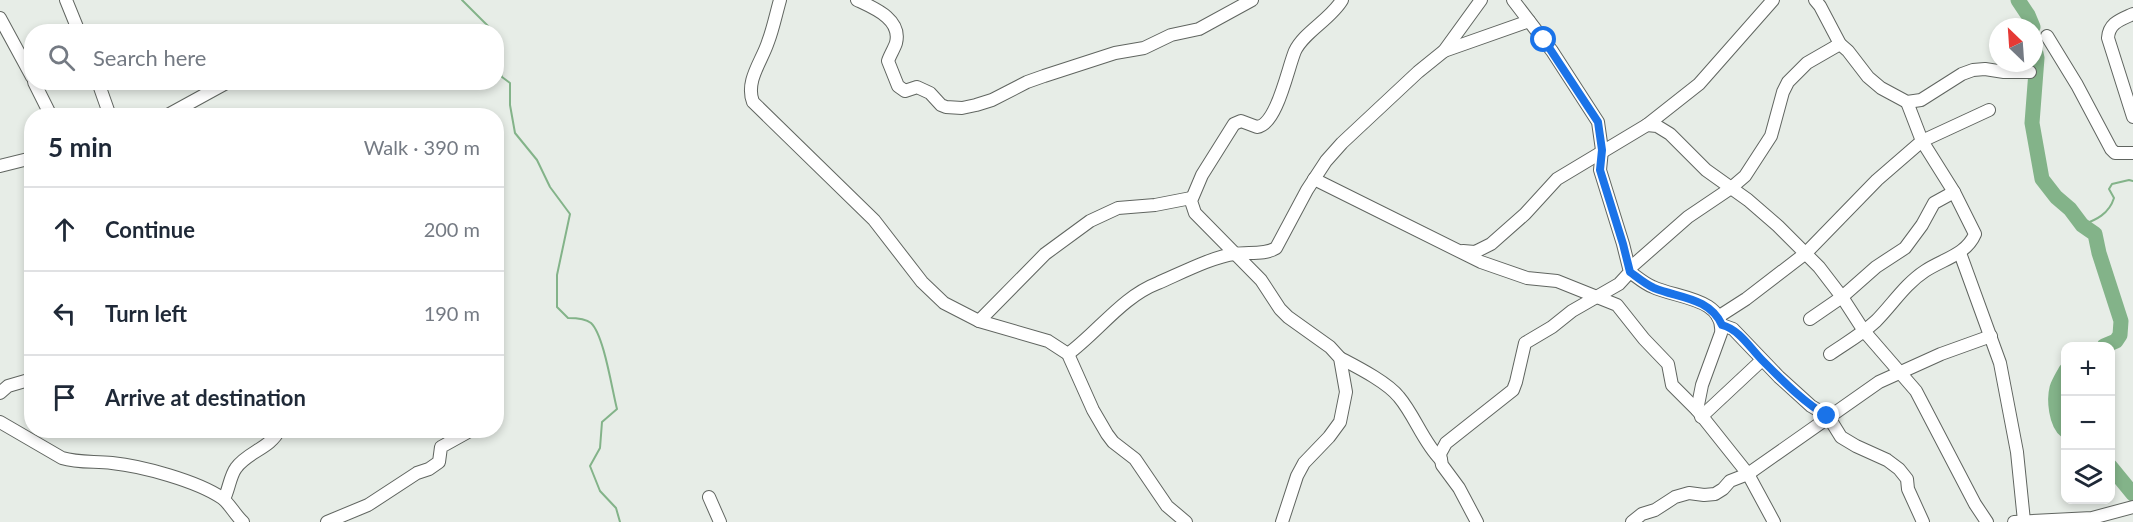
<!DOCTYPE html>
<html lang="en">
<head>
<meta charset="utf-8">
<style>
	body { margin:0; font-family:Lato,sans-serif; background:#f6f6f7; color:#1f2937 }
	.controls { position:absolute; right:18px; bottom:18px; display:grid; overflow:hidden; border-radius:12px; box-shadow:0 3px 9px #0003 }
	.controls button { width:54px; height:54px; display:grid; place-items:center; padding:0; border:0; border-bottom:2px solid #e0e1e3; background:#fff; color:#1f2937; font:30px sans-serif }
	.compass { position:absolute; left:1989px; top:18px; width:54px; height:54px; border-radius:50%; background:#fff; box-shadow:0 3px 9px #0003; rotate:335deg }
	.stop { position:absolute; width:18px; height:18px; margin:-14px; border:4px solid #1a73e8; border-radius:50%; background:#fff }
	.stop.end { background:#1a73e8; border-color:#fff; box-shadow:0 2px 6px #0008 }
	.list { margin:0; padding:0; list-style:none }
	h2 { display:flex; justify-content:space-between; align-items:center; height:78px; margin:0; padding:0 24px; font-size:26px }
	h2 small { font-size:20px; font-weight:400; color:#747a83 }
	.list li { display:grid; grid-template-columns:39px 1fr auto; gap:18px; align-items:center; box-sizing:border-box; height:84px; padding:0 24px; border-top:2px solid #e0e1e3 }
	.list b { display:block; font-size:22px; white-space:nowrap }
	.list em { font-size:20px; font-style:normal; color:#747a83 }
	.icon { flex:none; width:33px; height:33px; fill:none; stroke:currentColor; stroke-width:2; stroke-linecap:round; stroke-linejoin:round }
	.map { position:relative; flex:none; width:2133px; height:522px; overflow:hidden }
	.search { position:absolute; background:#fff; box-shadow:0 3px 9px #0003; left:24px; top:24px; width:480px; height:66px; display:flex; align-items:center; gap:15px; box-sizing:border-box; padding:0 21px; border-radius:24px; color:#747a83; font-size:22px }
	.panel { position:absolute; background:#fff; box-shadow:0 3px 9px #0003; left:24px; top:108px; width:480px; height:330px; border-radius:24px }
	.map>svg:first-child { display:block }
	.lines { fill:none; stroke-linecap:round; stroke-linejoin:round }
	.stream { stroke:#83b389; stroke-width:2 }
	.river { stroke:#83b389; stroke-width:15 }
	.minor-casing { stroke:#606560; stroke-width:14 }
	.minor { stroke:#fff; stroke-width:12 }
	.route { stroke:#1a73e8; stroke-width:8 }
</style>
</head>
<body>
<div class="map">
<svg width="2133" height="522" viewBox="0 0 2133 522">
	<rect width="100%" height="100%" fill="#e7ede7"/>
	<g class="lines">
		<g class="stream">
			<polyline points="462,0 491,29 492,32"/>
			<path d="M496,63L502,77L510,83V105L515,133L537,160L550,187L570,214L557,275V307L568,318C575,318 585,318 591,323C604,335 612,390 617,409L602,422L600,448L590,466L600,491L616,508L620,522"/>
			<path d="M2082,225C2096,220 2109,214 2114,198L2109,189L2112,184L2129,180L2133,181"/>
		</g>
		<g class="river">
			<polyline points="2018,0 2028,15 2033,27"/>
			<polyline points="2034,45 2037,58 2032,123 2042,179 2056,197 2070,209 2082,225 2095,234 2099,253 2121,321 2120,335 2116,341 2104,346"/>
			<path d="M2066,370C2063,376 2059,382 2057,388C2054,400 2056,423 2066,431"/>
			<polyline points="2110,466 2133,494"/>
		</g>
		<g class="minor-casing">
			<g id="minor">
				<polyline points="66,0 79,32"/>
				<path d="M780,0C776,14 773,29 768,42C762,61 745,81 753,102L874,220L922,282L944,303L979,321L1048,341L1068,354L1093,410L1107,434L1113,442L1135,459L1167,506L1186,522"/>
				<path d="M857,0C874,8 902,19 896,43C894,49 890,55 888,61L898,86L905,91L917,87L930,93L941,105L946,107L962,108L976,105L992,100L1027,82L1044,76L1115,53L1144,48L1171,35L1199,29L1252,0"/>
				<polyline points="1815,0 1820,6 1840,44 1848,51 1868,77 1881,88 1907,102 1921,100 1962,74 1973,70 1985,69 2004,72 2030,72"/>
				<path d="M2133,14C2120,20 2109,23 2108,38L2133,117"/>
				<polyline points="0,18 32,77"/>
				<polyline points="2047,36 2077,85 2111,149 2115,153 2133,153"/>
				<polyline points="1444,51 1529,21"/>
				<polyline points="34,82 51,116"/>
				<polyline points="98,82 110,116"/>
				<polyline points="166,116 228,82"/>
				<polyline points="1647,125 1657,126 1670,134 1706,170 1748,200 1778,226 1819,267 1842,297 1864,331 1916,391 1975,504 1987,522"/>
				<polyline points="0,166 32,158"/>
				<polyline points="1314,179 1481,262 1527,278 1557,281 1617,305 1644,339 1668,364 1672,385 1697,410"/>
				<polyline points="1463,251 1475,252 1491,244 1525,214 1557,179 1647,125 1699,84 1773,0"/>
				<polyline points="1960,253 2000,363 2017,452 2024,521"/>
				<polyline points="1630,268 1688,217 1731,188 1745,176 1771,136 1783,92 1788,82 1807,63 1840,44"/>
				<path d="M1630,272C1637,277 1645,284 1653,287C1676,298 1725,298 1721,333L1702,385L1697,410L1748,474L1774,522"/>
				<polyline points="1718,317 1746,299 1806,253 1877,180 1922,141 1989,110"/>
				<polyline points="1810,319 1842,297 1876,267 1905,248 1922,225 1934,203 1954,192"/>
				<polyline points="979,321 1045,254 1090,221 1118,208 1155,205 1191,198"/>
				<polyline points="1722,325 1733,329 1779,377 1811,406 1828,416 1841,437 1856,446 1887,460 1899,469 1907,479 1908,489 1923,522"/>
				<path d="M1068,354C1099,331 1122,297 1158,283C1179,274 1214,256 1235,254C1248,252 1265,255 1276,248L1307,190L1326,161L1342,143L1418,72L1444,51L1481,0"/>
				<path d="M1830,354C1846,343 1862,334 1876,321C1892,305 1905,284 1925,271C1943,259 1966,255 1975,234L1954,192L1922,141L1907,102"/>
				<path d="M1340,358C1357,367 1387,382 1399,397C1415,416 1423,442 1441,460"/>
				<polyline points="0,393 8,386 32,379"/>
				<polyline points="1701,417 1762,360"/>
				<path d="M0,422L62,458C78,463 95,461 112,463C142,466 197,481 222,498C230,504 235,515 243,522"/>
				<polyline points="709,497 720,522"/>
				<path d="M224,499C229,489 230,476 236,468C247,452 271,448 279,430"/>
				<polyline points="327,522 368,505 417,473 429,469 439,462 441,447 468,432"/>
				<path d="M1282,522L1297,476L1304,463L1329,437L1340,422L1346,392L1340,358L1330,347L1288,317L1280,309L1261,280L1195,213L1191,201L1202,175L1234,124L1241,121L1257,127C1277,125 1288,67 1295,51C1304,32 1331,19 1342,0"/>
				<polyline points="1477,522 1459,488 1442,465 1440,454 1446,443 1513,390 1516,382 1525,343 1552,327 1572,311 1619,284 1630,272 1623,244 1600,170 1602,150 1598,122 1552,51 1513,0"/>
				<polyline points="1632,522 1642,514 1655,510 1675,497 1689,493 1704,495 1715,494 1723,489 1730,481 1748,474 1879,382 1941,354 1991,336"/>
				<polyline points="2014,522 2092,518 2133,507"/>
			</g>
		</g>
		<use href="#minor" class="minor"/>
	</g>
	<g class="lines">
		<path class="route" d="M1544,40L1598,122L1602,150L1600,170L1623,244L1630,272C1637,277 1645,284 1654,288C1678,298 1709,297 1722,325C1740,330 1750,348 1763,361C1783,381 1803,402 1827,416"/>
	</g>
</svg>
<div class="controls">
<button>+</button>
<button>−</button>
<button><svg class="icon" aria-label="layers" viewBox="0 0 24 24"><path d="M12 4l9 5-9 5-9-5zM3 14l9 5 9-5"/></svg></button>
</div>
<svg class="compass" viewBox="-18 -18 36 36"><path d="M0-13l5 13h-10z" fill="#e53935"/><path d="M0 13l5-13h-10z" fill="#747a83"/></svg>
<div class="stop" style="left:1544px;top:40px"></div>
<div class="stop end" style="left:1827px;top:416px"></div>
<div class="search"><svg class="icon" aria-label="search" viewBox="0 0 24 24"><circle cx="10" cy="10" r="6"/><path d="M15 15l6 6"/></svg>Search here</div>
<section class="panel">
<h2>5 min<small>Walk · 390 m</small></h2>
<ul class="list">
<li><svg class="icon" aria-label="ahead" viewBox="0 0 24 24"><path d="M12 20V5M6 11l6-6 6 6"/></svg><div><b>Continue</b></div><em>200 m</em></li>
<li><svg class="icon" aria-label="left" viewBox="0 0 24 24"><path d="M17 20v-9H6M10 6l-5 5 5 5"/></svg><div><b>Turn left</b></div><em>190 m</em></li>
<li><svg class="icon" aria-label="arrive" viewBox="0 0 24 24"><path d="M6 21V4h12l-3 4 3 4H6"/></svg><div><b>Arrive at destination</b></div></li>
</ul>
</section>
</div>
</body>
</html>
